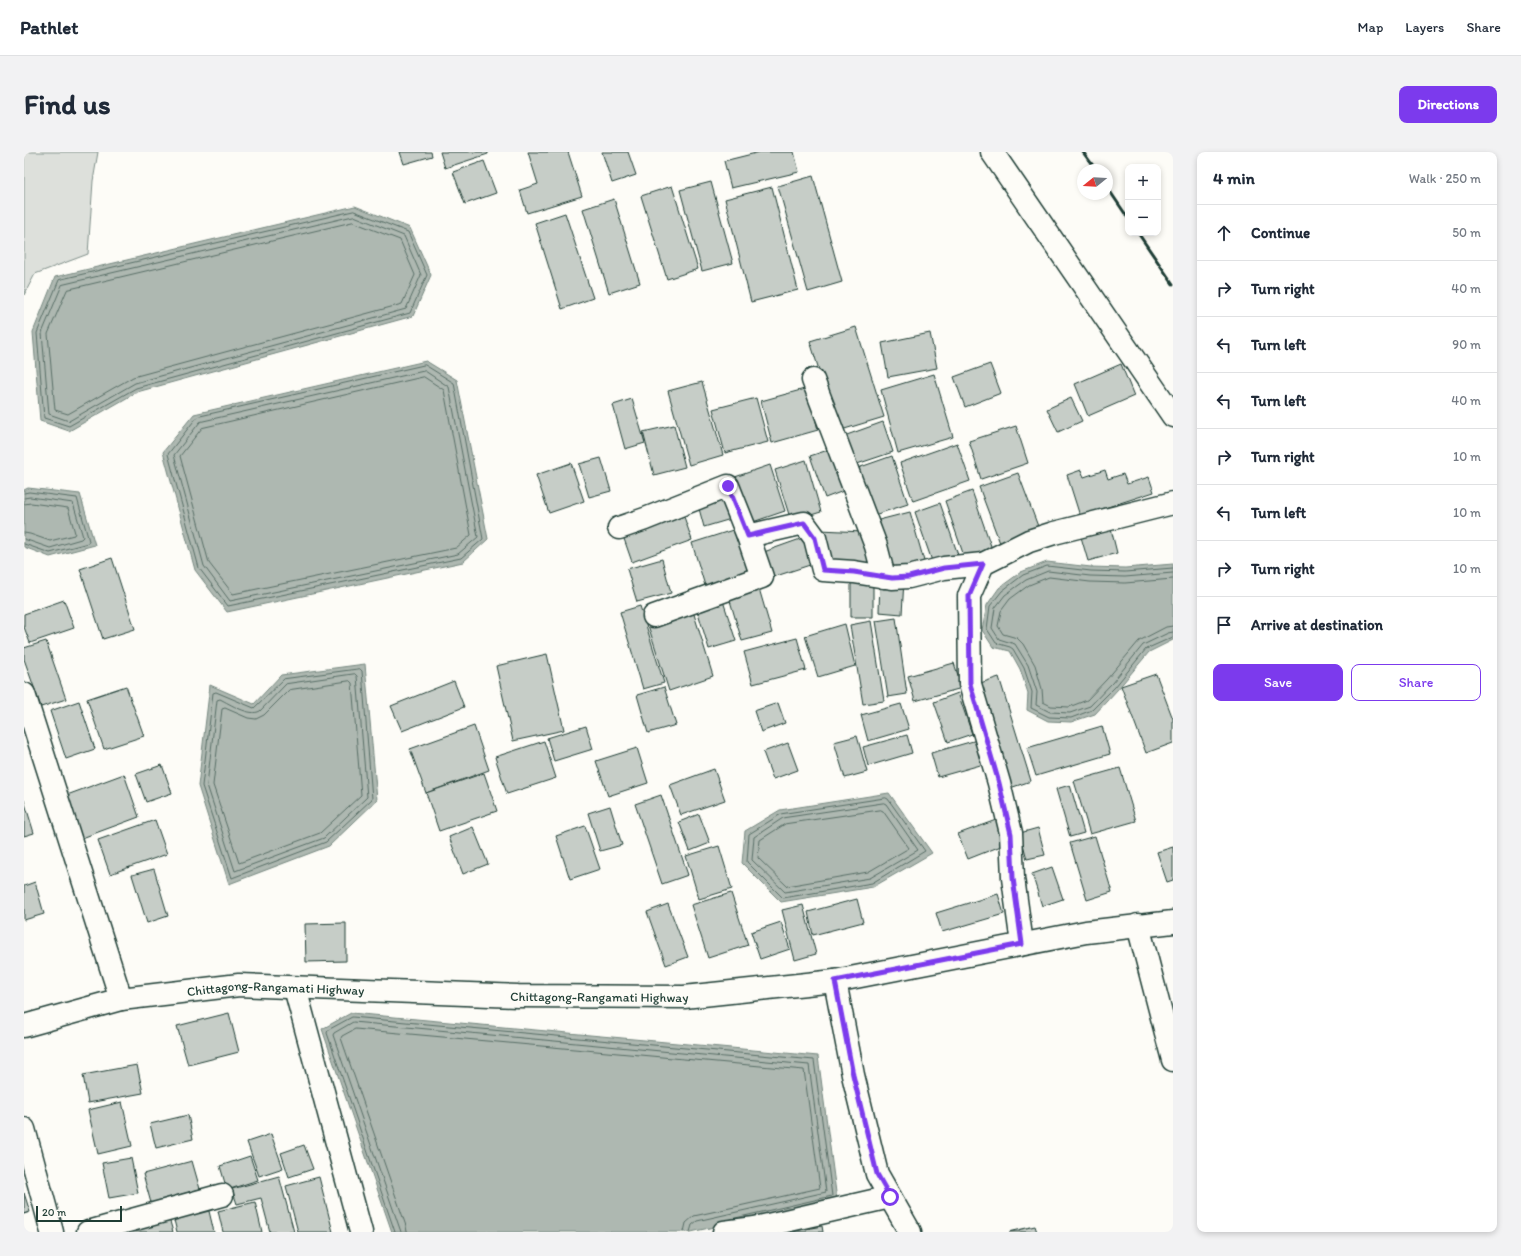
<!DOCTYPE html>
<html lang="en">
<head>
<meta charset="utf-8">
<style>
	body { margin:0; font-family:Itim,sans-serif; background:#f2f2f3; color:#1f2937 }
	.controls { position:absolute; right:12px; top:12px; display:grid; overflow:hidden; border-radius:8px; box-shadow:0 2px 6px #0003 }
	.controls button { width:36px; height:36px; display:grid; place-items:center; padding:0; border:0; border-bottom:1px solid #e0e1e3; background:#fff; color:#1f2937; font:20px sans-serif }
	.compass { position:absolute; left:1053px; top:12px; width:36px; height:36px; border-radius:50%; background:#fff; box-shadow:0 2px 6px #0003; rotate:252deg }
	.scale { position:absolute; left:12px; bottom:10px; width:86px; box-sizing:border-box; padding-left:4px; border:2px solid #1f3d34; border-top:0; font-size:11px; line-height:14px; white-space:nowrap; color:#1f3d34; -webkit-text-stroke:3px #fdfcf7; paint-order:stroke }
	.stop { position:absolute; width:12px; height:12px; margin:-9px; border:3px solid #7c3aed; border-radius:50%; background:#fff }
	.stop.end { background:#7c3aed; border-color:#fff; box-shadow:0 1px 4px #0008 }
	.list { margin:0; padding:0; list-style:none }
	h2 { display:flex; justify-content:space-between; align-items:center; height:52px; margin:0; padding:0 16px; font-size:17px }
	h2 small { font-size:13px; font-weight:400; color:#747a83 }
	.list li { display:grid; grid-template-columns:26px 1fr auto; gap:12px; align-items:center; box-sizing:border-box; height:56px; padding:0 16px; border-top:1px solid #e0e1e3 }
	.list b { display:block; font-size:15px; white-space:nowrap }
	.list em { font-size:13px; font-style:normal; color:#747a83 }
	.actions { display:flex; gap:8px; padding:12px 16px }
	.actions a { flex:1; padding:9px 0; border:1px solid #7c3aed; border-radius:8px; text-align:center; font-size:14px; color:#7c3aed }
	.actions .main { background:#7c3aed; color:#fff }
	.icon { flex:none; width:22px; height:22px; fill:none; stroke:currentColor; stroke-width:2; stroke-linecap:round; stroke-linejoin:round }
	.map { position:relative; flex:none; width:1149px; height:1080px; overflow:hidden; border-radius:8px }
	header { display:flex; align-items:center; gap:24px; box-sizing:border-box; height:56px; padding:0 20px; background:#fff; border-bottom:1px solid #e0e1e3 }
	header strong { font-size:19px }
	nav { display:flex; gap:22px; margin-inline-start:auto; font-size:14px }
	.intro { display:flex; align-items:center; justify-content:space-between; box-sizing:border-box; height:96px; padding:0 24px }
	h1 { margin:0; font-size:28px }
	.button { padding:10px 18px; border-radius:8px; background:#7c3aed; color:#fff; font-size:14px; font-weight:700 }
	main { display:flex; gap:24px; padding:0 24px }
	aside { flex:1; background:#fff; border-radius:8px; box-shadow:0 2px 6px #0003 }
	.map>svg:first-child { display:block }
	.green { fill:#dde0db; stroke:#7e8e88 }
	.water { fill:#aeb8b1; stroke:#75877f }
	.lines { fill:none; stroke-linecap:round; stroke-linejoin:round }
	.shore { stroke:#586e66; stroke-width:1 }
	.building { fill:#c6cdc7; stroke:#1f3d34 }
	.minor-casing { stroke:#1f3d34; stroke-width:25 }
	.major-casing { stroke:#1f3d34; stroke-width:25 }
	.minor { stroke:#fdfcf7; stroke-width:22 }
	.major { stroke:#fdfcf7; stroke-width:22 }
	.rail { stroke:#1f3d34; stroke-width:3 }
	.route { stroke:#7c3aed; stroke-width:5 }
	.labels { text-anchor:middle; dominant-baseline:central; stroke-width:3.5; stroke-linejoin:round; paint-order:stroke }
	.street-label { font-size:13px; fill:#1f3d34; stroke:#fdfcf7 }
</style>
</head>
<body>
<header>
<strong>Pathlet</strong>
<nav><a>Map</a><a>Layers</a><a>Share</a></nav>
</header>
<div class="intro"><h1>Find us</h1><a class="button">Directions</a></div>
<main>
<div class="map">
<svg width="1149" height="1080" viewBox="0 0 1149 1080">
	<rect width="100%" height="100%" fill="#fdfcf7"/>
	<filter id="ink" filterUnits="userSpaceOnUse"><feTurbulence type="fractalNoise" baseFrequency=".025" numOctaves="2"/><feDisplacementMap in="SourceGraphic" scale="8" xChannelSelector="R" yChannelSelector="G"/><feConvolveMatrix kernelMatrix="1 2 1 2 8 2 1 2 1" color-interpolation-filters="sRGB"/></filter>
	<g filter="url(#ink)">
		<polygon class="green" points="0,0 74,0 69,29 64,102 11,122 0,143"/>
		<g class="water">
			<polygon points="331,54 386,76 407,123 389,164 113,240 45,279 16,269 9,180 31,125"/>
			<polygon points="402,209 433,228 464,387 439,410 203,460 171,418 139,300 170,262"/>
			<polygon points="4,336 56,342 71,393 26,405 0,395 0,338"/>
			<polygon points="1023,410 1067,415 1101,416 1149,412 1149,488 1125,500 1094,537 1071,562 1047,570 1024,569 1003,558 1004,541 996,517 986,499 969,495 958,478 963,453 975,436 997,420"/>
			<polygon points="341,512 353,648 305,694 205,732 174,634 186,533 230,552 257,523"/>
			<polygon points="865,641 908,701 849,735 757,750 718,711 721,679 756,658"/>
			<polygon points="327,861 794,904 813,1048 667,1080 368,1080 298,877"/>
		</g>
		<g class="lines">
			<g class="shore">
				<polygon points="330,59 384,80 403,123 386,161 112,236 45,274 20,266 13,181 35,128"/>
				<polygon points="330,64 380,84 397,123 382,157 111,231 45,269 25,262 18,181 38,133"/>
				<polygon points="329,70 376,88 391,123 378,152 109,225 44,262 31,258 24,182 43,138"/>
				<polygon points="401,213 430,231 459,387 437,406 204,454 175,416 144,302 173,265"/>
				<polygon points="401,219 425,235 454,385 434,402 206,449 180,414 150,303 176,270"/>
				<polygon points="400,225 420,238 447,383 432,396 209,442 185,411 156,304 178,276"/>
				<polyline points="0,341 5,340 53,346 65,389 64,391 26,401 0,392"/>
				<polyline points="0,346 6,345 49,351 59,385 57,387 26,396 0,387"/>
				<polyline points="0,352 7,351 44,356 51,381 50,383 26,389 6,382 0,381"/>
				<polyline points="1149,416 1101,420 1067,419 1023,414 999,423 978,439 966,454 963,477 972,491 986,495 989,497 1000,516 1008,540 1007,556 1025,565 1047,566 1068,558 1091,535 1122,497 1149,485"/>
				<polyline points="1149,421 1101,425 1066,424 1024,419 1002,428 981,443 971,456 968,476 975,487 991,492 1004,513 1013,540 1012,553 1026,560 1046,561 1066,554 1088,531 1119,493 1144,481 1149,480"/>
				<polyline points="1149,427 1101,431 1066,430 1025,425 1005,433 986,447 977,459 974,474 979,482 993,486 999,492 1011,513 1018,537 1019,550 1027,554 1045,555 1063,548 1083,527 1115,489 1142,475 1149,474"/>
				<polygon points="336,517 338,519 348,647 302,690 208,726 178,634 189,541 192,540 230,556 260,527"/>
				<path d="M331,522L333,524L343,645L300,686L211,719L183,633L193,548L196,547C206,552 226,565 236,559L262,532Z"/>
				<polygon points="326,529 328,531 337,643 296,681 215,711 189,633 198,557 201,556 224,566 232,567 240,563 265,538"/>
				<polygon points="862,646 864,647 901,699 848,731 759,746 723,710 725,682 757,662"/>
				<polygon points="860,651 862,652 894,698 846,726 761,740 728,708 730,685 759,666"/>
				<polygon points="857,658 859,659 885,696 844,720 763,734 734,706 736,688 761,672"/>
				<polyline points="371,1080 303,881 304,878 328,865 790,908 808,1044 707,1067"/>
				<polyline points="377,1080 309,883 310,881 329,870 785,913 802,1040 673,1069 668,1073 666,1080"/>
				<polyline points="383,1080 382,1074 317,886 318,884 331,877 780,918 796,1036 670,1064 662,1071 660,1080"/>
			</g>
		</g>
		<g class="building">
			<polygon points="376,0 407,0 408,4 380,12"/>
			<polygon points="416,0 464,0 464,2 421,16"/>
			<polygon points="504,0 544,0 558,44 503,61 496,38 514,32"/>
			<polygon points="578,0 604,0 612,23 588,31"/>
			<polygon points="736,0 770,0 775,20 707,36 700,9"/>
			<polygon points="460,9 472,41 441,52 429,20"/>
			<polygon points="789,24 818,130 784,140 754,34"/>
			<polygon points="687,30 709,111 678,119 656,38"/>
			<polygon points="648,34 674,117 643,127 617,44"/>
			<polygon points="748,35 774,138 727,150 701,47"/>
			<polygon points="590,47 616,131 585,141 559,57"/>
			<polygon points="541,61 569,146 538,157 511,71"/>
			<polygon points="832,175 860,265 814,279 786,189"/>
			<polygon points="906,181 913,216 864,225 858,191"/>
			<polygon points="966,212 977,241 941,255 930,225"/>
			<polygon points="1097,212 1110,244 1064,264 1051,232"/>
			<polygon points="910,222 929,285 874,301 857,238"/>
			<polygon points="678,230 699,303 665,313 644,239"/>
			<polygon points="784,236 794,278 748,291 737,249"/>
			<polygon points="732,246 744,290 701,301 689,257"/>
			<polygon points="1047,246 1058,269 1034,280 1023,257"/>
			<polygon points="608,247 621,291 601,297 589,253"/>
			<polygon points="859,270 869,300 830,313 820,284"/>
			<polygon points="650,273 661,315 630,323 619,280"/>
			<polygon points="992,274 1004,311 957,327 945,289"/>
			<polygon points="933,291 946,329 889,349 876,311"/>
			<polygon points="807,297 822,338 801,346 786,304"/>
			<polygon points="868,304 884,352 847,364 831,317"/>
			<polygon points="577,306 587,339 565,345 555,312"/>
			<polygon points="782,308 797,360 767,369 751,318"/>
			<polygon points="547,311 560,349 525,361 512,323"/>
			<polygon points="746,313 761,359 723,372 708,326"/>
			<polygon points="1057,318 1060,325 1081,318 1084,327 1099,322 1103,332 1125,325 1130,340 1056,364 1043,323"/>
			<polygon points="994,321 1015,377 976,391 955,335"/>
			<polygon points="948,339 968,397 941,407 921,349"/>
			<polygon points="700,346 707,367 680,375 674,353"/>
			<polygon points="916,351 934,403 909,412 891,360"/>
			<polygon points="658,359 668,388 608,410 598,381"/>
			<polygon points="886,360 902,416 871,424 855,368"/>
			<polygon points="712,377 726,424 682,437 668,391"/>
			<polygon points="1087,377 1093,401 1064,409 1057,385"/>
			<polygon points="796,378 839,380 845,414 802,409"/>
			<polygon points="779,386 789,412 746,426 737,401"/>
			<polygon points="88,406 111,477 79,487 56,417"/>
			<polygon points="638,407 647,441 613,450 603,417"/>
			<polygon points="827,426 849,427 849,465 827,465"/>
			<polygon points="856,427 880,428 878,462 855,460"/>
			<polygon points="734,433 748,481 718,489 704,442"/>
			<polygon points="698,446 712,489 685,497 672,454"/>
			<polygon points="40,448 50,476 6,491 0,475 0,462"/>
			<polygon points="616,454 640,531 619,537 596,460"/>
			<polygon points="669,459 689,524 645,539 624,473"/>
			<polygon points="872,466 883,542 864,545 852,469"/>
			<polygon points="847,469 860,549 839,552 826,473"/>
			<polygon points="821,472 831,514 794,525 781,484"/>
			<polygon points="773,486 782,518 729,532 720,500"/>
			<polygon points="22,489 42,547 17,555 0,507 0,496"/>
			<polygon points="523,502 540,578 489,589 472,514"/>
			<polygon points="930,511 938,536 891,549 884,524"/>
			<polygon points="1132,522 1149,567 1149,591 1122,601 1097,534"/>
			<polygon points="975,525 1007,629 983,637 950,533"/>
			<polygon points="430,529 440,555 378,579 367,554"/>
			<polygon points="102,534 120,584 80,597 63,547"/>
			<polygon points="640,535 652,573 624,581 613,543"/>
			<polygon points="934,541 948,582 924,590 910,550"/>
			<polygon points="55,549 71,597 42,607 26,559"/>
			<polygon points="754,551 761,571 737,580 730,559"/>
			<polygon points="877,552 885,577 844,589 837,563"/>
			<polygon points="450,574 465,618 402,641 386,597"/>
			<polygon points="562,574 569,597 530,609 523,586"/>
			<polygon points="1078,574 1086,602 1012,624 1003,596"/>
			<polygon points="883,583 888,601 844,614 839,595"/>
			<polygon points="833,584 843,620 821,626 810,590"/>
			<polygon points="953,588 960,612 914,625 907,601"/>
			<polygon points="520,589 532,626 483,642 471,605"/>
			<polygon points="764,591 774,618 749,627 739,600"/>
			<polygon points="613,596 624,631 584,644 572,609"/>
			<polygon points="138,613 148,641 122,650 112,622"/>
			<polygon points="1096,616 1112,669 1066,682 1050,629"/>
			<polygon points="690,617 701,648 657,663 646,633"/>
			<polygon points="460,621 473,659 415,679 402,641"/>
			<polygon points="100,622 115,665 58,686 43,643"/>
			<polygon points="1046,633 1060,681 1046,685 1032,637"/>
			<polygon points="637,643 664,723 638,732 611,652"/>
			<polygon points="0,648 10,681 0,684"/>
			<polygon points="586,654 598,693 576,699 564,661"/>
			<polygon points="675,662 686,691 666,699 655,670"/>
			<polygon points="131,668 143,702 86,722 74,688"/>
			<polygon points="972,668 982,692 944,707 934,682"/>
			<polygon points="561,674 576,717 546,727 532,684"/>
			<polygon points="449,675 464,712 439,722 425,685"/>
			<polygon points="1014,676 1021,703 1003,707 996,681"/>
			<polygon points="1071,684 1088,740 1063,748 1046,691"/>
			<polygon points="695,694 708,737 675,747 662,704"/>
			<polygon points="1149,695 1149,728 1143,730 1133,700"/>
			<polygon points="1028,715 1039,747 1018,754 1008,722"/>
			<polygon points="130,717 144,764 123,771 108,723"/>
			<polygon points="11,730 20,762 0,768 0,734"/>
			<polygon points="707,741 724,793 684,806 667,753"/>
			<polygon points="974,742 980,762 918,780 912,761"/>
			<polygon points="833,747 839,770 789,783 784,760"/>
			<polygon points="644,752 664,805 642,813 623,760"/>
			<polygon points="779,753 792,802 771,808 758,758"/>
			<polygon points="757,770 766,797 736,807 727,780"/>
			<polygon points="322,771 322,809 282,810 281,772"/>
			<polygon points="205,861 215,900 164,913 153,874"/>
			<polygon points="113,913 119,941 64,951 59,923"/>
			<polygon points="98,950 108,994 74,1002 64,958"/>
			<polygon points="164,963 169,987 132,996 126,972"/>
			<polygon points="247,982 259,1016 235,1024 223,990"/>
			<polygon points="280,993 289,1017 265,1025 257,1001"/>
			<polygon points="226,1004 234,1028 203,1038 196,1014"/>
			<polygon points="107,1006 114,1041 85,1046 78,1011"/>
			<polygon points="168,1009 176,1037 127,1051 119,1022"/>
			<polygon points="255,1024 270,1080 246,1080 237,1046 213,1052 208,1037"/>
			<polygon points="295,1025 309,1080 274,1080 262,1034"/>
			<polygon points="0,1041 6,1060 0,1062"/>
			<polygon points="231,1050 238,1080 199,1080 194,1059"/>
			<polygon points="184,1055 190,1080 153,1080 149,1064"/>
			<polygon points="143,1059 149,1080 69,1080"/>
			<polygon points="798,1074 799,1080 765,1080"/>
			<polygon points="1011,1074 1013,1080 985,1080"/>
		</g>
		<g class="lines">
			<g class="minor-casing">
				<g id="minor">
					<polyline points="968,0 1149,264"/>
					<polyline points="789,228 852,394 860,425"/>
					<polyline points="595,376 621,367 704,334 724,384 780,371 791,386 799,418 830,420 868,426 885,425 920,416 959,412"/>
					<polyline points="630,464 738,425 724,384"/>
					<polyline points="0,542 97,847"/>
					<polyline points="1114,773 1149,908"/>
					<polyline points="998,792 989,726 987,681 975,631 946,532 945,444 959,412 1005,389 1030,381 1149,351"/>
					<polyline points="811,829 829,923 853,1022 886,1080"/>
					<polyline points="271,836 337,1080"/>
					<polyline points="0,977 28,1080"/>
					<polyline points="64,1080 198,1043"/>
					<polyline points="700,1080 731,1076 866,1045"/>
				</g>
			</g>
			<g class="major-casing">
				<g id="major">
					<path id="s1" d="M0,874L97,847L215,833L494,844L660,845L811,829L1062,780L1149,770"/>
				</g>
			</g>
			<use href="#minor" class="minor"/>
			<use href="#major" class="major"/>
			<g class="rail">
				<polyline points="1059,0 1072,18"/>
				<polyline points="1083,35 1104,66"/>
				<polyline points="1114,81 1149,132"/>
			</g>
		</g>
	</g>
	<g class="lines" filter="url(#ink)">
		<polyline class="route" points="704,334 724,384 780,371 791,386 799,418 830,420 868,426 885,425 920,416 959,412 945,444 946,532 975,631 987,682 989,726 998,792 811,829 829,923 853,1022 866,1045"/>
	</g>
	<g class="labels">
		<g class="street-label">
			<text stroke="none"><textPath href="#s1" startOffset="256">Chittagong-Rangamati Highway</textPath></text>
			<text stroke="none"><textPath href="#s1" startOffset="580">Chittagong-Rangamati Highway</textPath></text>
		</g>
	</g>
</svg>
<div class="controls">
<button>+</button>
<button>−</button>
</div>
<svg class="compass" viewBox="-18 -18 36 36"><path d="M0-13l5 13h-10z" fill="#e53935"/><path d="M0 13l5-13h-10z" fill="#747a83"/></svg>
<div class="scale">20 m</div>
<div class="stop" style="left:866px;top:1045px"></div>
<div class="stop end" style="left:704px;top:334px"></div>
</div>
<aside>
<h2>4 min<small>Walk · 250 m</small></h2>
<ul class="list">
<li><svg class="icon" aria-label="ahead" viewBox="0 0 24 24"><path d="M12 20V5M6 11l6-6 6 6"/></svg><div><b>Continue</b></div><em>50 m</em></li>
<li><svg class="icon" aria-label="right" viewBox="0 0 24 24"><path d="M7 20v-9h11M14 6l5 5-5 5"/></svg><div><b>Turn right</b></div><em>40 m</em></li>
<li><svg class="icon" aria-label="left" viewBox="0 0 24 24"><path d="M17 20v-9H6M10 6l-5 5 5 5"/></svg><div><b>Turn left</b></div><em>90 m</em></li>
<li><svg class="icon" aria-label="left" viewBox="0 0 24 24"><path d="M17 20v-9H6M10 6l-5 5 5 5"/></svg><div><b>Turn left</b></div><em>40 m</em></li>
<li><svg class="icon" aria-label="right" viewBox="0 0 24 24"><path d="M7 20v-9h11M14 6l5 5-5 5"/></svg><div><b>Turn right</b></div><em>10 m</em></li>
<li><svg class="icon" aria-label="left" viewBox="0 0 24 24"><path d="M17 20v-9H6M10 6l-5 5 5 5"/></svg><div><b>Turn left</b></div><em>10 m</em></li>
<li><svg class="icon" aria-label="right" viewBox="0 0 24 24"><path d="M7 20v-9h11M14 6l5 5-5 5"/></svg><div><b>Turn right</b></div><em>10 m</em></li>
<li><svg class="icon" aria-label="arrive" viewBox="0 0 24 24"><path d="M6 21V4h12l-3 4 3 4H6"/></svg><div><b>Arrive at destination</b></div></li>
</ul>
<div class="actions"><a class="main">Save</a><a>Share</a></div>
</aside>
</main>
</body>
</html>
